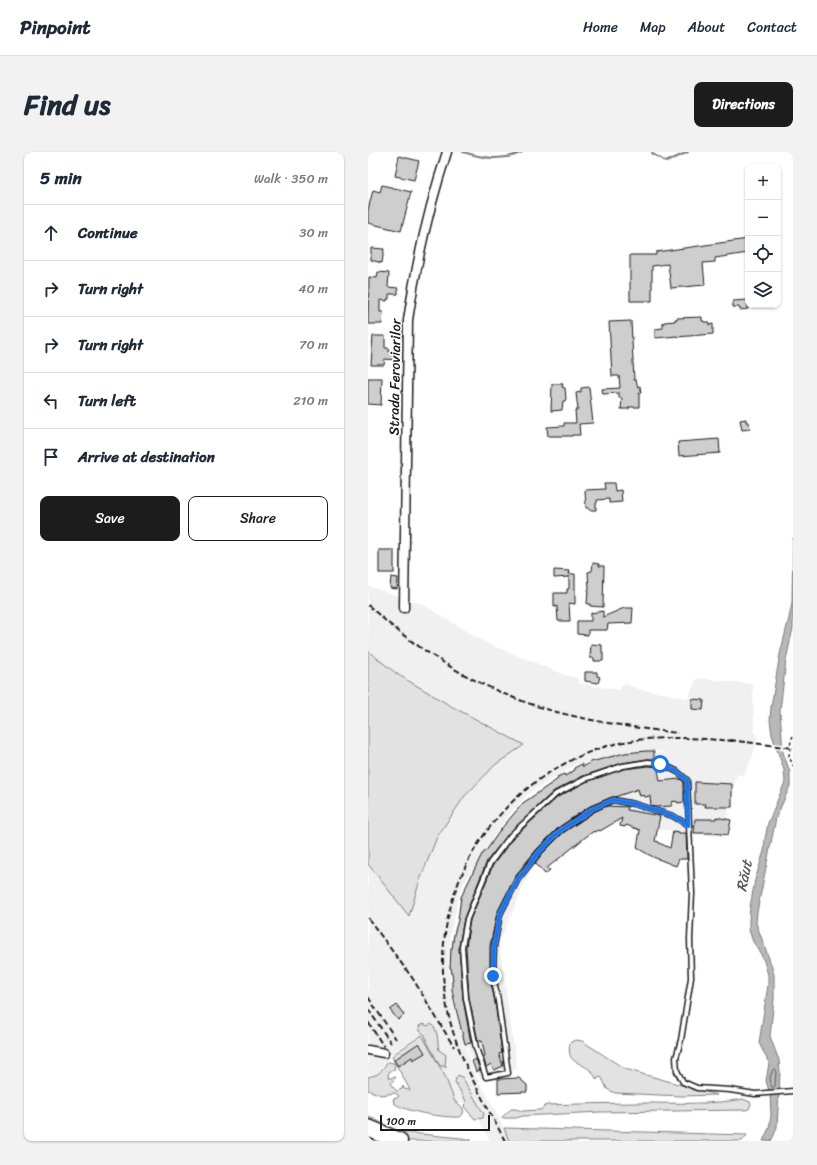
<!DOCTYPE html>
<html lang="en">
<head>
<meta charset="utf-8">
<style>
	body { margin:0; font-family:Sriracha,sans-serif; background:#f2f2f3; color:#1f2937 }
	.controls { position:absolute; right:12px; top:12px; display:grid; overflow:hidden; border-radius:8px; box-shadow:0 1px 3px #0004 }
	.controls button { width:36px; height:36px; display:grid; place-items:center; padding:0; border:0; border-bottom:1px solid #e0e1e3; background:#fff; color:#1f2937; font:20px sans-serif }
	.scale { position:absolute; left:12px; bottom:10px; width:110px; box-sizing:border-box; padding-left:4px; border:2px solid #1c1c1c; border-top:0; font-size:11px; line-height:14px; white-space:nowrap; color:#1c1c1c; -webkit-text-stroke:3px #fff; paint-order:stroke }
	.stop { position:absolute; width:12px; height:12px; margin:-9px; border:3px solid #1a73e8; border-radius:50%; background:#fff }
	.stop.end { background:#1a73e8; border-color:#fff; box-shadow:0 1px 4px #0008 }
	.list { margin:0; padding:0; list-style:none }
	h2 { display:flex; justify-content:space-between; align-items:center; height:52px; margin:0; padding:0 16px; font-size:17px }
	h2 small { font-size:13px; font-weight:400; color:#747a83 }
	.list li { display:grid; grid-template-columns:26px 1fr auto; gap:12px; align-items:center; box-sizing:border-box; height:56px; padding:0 16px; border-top:1px solid #e0e1e3 }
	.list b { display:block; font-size:15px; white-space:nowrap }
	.list em { font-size:13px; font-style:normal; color:#747a83 }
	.actions { display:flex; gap:8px; padding:12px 16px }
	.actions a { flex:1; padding:9px 0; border:1px solid #1c1c1c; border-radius:8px; text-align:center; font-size:14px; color:#1c1c1c }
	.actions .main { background:#1c1c1c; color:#fff }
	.icon { flex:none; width:22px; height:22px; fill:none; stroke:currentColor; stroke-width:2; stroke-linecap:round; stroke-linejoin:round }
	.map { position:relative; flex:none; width:425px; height:989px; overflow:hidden; border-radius:8px }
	header { display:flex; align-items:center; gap:24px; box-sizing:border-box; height:56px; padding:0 20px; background:#fff; border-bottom:1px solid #e0e1e3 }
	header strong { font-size:19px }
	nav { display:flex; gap:22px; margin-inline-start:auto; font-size:14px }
	.intro { display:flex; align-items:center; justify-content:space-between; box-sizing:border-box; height:96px; padding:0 24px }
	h1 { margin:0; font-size:28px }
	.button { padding:10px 18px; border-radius:8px; background:#1c1c1c; color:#fff; font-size:14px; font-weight:700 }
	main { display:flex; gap:24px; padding:0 24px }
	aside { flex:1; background:#fff; border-radius:8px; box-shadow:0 1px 3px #0004 }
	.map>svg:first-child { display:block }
	.built { fill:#f0f0f0; fill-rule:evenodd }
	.green { fill:#e2e2e2; stroke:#7f7f7f }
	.water { fill:#b8b8b8; stroke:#7a7a7a }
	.pier { fill:#fff }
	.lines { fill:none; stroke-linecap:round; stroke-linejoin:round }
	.shore { stroke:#5a5a5a; stroke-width:1 }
	.stream { stroke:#7a7a7a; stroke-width:2 }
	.building { fill:#cecece; stroke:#1c1c1c }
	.lane-casing { stroke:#1c1c1c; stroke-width:7 }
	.street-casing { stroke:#1c1c1c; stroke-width:11 }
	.highway-casing { stroke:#1c1c1c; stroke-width:19 }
	.path { stroke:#1c1c1c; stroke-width:1.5; stroke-dasharray:3 3; stroke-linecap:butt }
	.lane { stroke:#fff; stroke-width:4 }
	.street { stroke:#fff; stroke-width:8 }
	.highway { stroke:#fff; stroke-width:16 }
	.rail { stroke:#1c1c1c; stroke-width:2; stroke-dasharray:6 3; stroke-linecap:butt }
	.route { stroke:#1a73e8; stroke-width:5 }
	.labels { text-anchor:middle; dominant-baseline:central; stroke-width:3; stroke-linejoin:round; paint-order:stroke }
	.street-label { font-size:14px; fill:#1c1c1c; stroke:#fff }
	.water-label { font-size:15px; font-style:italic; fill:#5a5a5a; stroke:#fff }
</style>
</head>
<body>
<header>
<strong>Pinpoint</strong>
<nav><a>Home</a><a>Map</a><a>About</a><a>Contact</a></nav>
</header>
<div class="intro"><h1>Find us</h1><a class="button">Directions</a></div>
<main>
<aside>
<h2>5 min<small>Walk · 350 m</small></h2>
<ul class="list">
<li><svg class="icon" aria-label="ahead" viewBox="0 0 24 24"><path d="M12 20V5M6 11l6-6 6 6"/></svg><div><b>Continue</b></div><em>30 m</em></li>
<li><svg class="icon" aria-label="right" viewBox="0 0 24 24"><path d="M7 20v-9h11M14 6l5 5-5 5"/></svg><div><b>Turn right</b></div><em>40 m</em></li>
<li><svg class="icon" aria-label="right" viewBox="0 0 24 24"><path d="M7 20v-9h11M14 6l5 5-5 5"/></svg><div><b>Turn right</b></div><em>70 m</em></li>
<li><svg class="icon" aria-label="left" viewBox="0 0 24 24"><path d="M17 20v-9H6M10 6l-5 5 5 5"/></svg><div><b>Turn left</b></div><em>210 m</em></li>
<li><svg class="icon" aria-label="arrive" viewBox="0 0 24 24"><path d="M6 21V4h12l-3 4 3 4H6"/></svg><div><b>Arrive at destination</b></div></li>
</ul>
<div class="actions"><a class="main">Save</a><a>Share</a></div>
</aside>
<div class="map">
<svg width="425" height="989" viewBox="0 0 425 989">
	<rect width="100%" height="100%" fill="#fff"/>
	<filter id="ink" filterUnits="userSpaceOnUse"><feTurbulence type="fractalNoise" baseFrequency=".025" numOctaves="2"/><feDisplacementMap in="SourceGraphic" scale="8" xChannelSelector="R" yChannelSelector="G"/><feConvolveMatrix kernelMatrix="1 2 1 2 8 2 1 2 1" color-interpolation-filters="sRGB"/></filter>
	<g filter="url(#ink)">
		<path class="built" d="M0,434L54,452L118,491L200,524L210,526V531L252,538L253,533L258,532L271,537L320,546L329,526L385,532L386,578L389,586L385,603L376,624L369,622L355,685L229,670L163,717L131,791L149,917L112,927L97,891L82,800L105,716L92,738L82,785L80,811L87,860L105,919L124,952L142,989H122L103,951L87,950L77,924L54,882L25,901L9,921L0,923V712L41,764L52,728L69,685L96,645L127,613L156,593L83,554L29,522L0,499ZM285,598L299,601L265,600ZM249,603L199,620L155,649L113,702L143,661L160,642L209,612Z"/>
		<g class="green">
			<polygon points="0,499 29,522 83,554 156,593 127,613 96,645 69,685 52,728 41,764 0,712"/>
			<path d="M55,872L60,874L63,872C71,878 69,889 71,898L78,903L77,913L79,916L75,914H72L59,890L57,883L52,879L51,874Z"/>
			<path d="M54,883L77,924L87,950C92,952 97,956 95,962L92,965C77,966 37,960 26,951L25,947L29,946L31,944L27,941L13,943L0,938V925L10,922L20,910L26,911L27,913L26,918L22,919L20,922L21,926H23L28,925C22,932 21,932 29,939L34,937L35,934L36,937L42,938L24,905L26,902Z"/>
			<path d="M209,888L214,889L257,917L349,943L314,944L247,941L239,937L234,926L231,925L229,928C227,925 226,922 224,920C212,908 198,913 202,891L205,889Z"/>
			<polygon points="90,923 94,925 116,962 115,966 107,967 97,956 96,953 98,951 98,949 87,930 88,926"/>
			<path d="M375,947L382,950L383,952L381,957L377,958L232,960L155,964L148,966H133L143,957H147L154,959L172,958L179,953C211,952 243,951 274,951C308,951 342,953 375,947Z"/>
			<polygon points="0,964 32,980 103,987 103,989 0,989"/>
			<polygon points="136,976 379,983 374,989 141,989"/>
		</g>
		<polygon class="water" points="425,386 425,476 418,508 412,559 415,600 422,620 422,634 408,666 389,760 388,771 403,812 406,823 406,847 402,884 407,898 411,908 412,920 409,975 406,983 403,989 395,989 401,976 403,963 402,942 398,929 401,911 391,891 400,833 400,823 396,809 391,798 385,790 381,778 381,769 382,755 387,728 396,699 397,687 400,671 417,630 416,618 404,583 402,568 403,555 412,502 421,466 424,451"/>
		<polygon class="pier" points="405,591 416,592 417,599 407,597"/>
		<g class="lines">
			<polygon class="shore" points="407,917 408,920 407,934 405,936 403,934 402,925 405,918"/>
			<g class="stream">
				<path d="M95,0C115,6 134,10 154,0"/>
				<polyline points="284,0 285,2 298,10 320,0"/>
			</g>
		</g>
		<g class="building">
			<polygon points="31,4 51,9 46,28 27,24"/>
			<polygon points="14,33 43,40 33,79 0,71 0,58 5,38 12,40"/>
			<polygon points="380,87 380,101 347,106 347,110 335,111 337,133 303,136 300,112 284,114 284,149 262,149 262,103 288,103 288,100"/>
			<polygon points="3,96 16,97 14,111 3,108"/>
			<polygon points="10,120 21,121 20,135 30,136 30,142 21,142 21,147 19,147 19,149 12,148 12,160 15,160 14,172 0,172 1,125 9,126"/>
			<polygon points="380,148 380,157 372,158 371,155 365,155 365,149"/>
			<polygon points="334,165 334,169 336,169 336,170 341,170 341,173 345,172 345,182 309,185 309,184 287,186 287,177 295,176 295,171 296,171 296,170 307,169 307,167 309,167 309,166"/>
			<polygon points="263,169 266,228 268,228 270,235 272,234 273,241 271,241 271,255 261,255 261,257 253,257 254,246 251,246 251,241 235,242 234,237 252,236 251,224 244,224 241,170"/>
			<polygon points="5,184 17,184 17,196 21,196 21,200 29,200 28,208 17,207 16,213 3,213"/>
			<polygon points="0,226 14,226 13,253 0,252"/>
			<polygon points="184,232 195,232 194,235 197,236 198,247 197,249 195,249 194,258 183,259"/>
			<polygon points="221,235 225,271 211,272 212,283 204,283 204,284 180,284 179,275 196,274 196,271 208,271 207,258 210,258 208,241 213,240 213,236"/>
			<polygon points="378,267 378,270 381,270 382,277 374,278 372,268"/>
			<polygon points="351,287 352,301 311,304 310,290"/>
			<polygon points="236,331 246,331 247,339 253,338 254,350 241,351 241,347 229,348 229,351 228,351 228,358 221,358 221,356 218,356 217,338 237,337"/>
			<rect x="11" y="398" width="15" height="23"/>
			<polygon points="225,411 231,412 231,414 236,414 235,455 222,454 222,452 219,452 220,438 221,438 220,420 224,419"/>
			<polygon points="186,418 202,419 201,422 207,422 207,452 201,451 202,469 190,469 189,454 186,455 186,441 199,441 199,437 201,437 201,424 201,425 186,426"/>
			<polygon points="23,425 30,426 29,437 22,436"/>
			<polygon points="256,456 265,456 264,471 240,472 239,478 220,478 220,483 209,482 209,469 223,469 223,461 235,459 235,465"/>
			<polygon points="223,492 234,493 234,501 235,501 235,509 226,509 226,506 222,506"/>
			<polygon points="217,520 229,520 229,524 232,525 230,531 217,529"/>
			<polygon points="324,547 336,548 335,558 324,557"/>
			<polygon points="278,599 286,599 286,607 279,607 254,611 215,624 186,639 141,681 119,709 96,766 91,794 95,847 103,891 97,892 88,857 84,838 84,829 85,829 83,816 82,816 83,796 84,797 86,782 90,768 93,745 114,702 115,702 117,699 118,699 133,677 155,651 190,627 189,625 196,622 197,624 207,618 206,616 214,612 215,615 223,610 257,601"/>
			<polygon points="280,614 292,615 293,618 290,618 292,629 312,627 316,630 316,650 310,651 310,650 305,649 303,654 287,655 283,654 282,644 277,645 276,643 272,644 270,637 247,645 244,645 222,654 191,675 169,697 150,720 151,720 147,725 129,761 122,794 122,825 127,850 134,901 131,902 135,914 126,918 123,912 118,915 115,904 117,904 114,889 110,889 101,846 98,795 102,768 125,713 146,685 190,645 218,630 256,617"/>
			<polygon points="327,630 364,632 364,655 337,655 338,652 327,652"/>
			<polygon points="239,654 260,655 259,658 292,664 287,689 291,690 291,691 302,696 305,679 311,680 311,681 318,681 319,707 311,707 308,714 285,705 269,696 272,678 258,673 257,675 252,674 254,666 232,679 231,678 227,680 226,679 219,684 179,716 182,718 177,722 167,711 175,701 195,681 226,660"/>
			<polygon points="348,665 363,668 360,683 346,681 326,681 327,667 348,667"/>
			<polygon points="29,853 36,863 30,868 22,858"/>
			<polygon points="51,891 57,901 45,908 44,905 30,914 26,908"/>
			<polygon points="108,907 112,918 108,920 104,909"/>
			<polygon points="151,926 159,933 159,940 130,941 130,927"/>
		</g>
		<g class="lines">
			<g class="lane-casing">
				<polyline id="lane" points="320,673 305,664 266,652 245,648 224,657 193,678 172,699 150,727 132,762 126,794 125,824 130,849 140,921 118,925 108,896 98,846 94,795 99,767 122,711 143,683 188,642 217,627 255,614 280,610 292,611 310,620 319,628 324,741 322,787 323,826 313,888 308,906 309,919 315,930 329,936 362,938 387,942 425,939"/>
			</g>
			<g class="street-casing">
				<g id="street">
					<path d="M36,456L40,168C48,111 61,55 79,0"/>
					<polyline points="0,898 16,901"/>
				</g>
			</g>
			<g class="highway-casing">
				<polyline id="highway" points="0,976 31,989"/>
			</g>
			<polyline class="path" points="425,584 423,588 421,604 425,614"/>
			<use href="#lane" class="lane"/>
			<use href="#street" class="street"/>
			<use href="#highway" class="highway"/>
			<g class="rail">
				<path d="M0,453C51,501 117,540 185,559C226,570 268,576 310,581"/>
				<polyline points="362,588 425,596"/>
				<polyline points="0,766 45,827 86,895"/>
				<polyline points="0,845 28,887"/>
				<polyline points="0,857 23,891"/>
				<polyline points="0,870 16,895"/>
				<path d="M137,989C117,950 93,912 82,869C52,751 120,632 236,595C278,582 324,586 367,589"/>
			</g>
		</g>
	</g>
	<g class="lines" filter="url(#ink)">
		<polyline class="route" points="125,824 126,794 132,762 150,727 172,699 193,678 224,657 245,648 266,652 305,664 320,673 319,628 310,620 292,612"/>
	</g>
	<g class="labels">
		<g class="street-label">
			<text transform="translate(27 225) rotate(-89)">Strada Feroviarilor</text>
		</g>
		<g class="water-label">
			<text transform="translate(376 724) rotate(-79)">Răut</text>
		</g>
	</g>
</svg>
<div class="controls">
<button>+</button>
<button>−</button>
<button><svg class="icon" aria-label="locate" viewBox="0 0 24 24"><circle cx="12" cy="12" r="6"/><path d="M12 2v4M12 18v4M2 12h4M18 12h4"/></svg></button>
<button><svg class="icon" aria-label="layers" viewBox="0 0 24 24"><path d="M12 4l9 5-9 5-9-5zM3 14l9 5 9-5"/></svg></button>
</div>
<div class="scale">100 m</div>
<div class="stop" style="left:292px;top:612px"></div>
<div class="stop end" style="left:125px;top:824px"></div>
</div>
</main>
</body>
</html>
